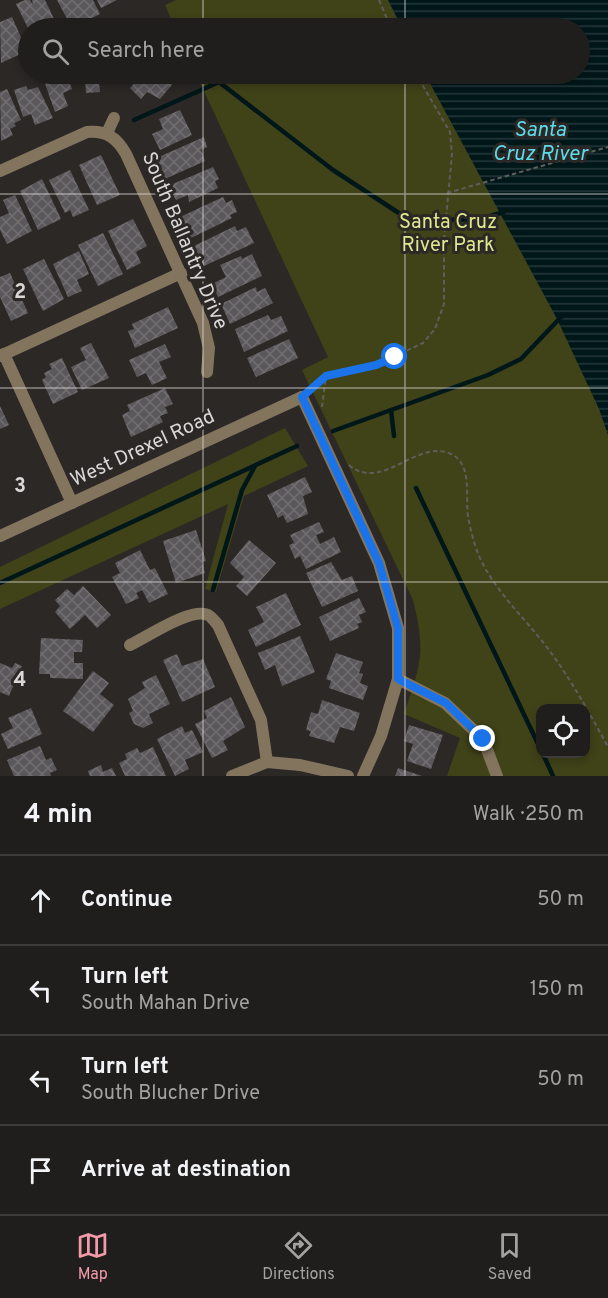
<!DOCTYPE html>
<html lang="en">
<head>
<meta charset="utf-8">
<style>
	body { margin:0; font-family:Overpass,sans-serif; background:#2d2b29; color:#f1f3f6 }
	.controls { position:absolute; right:18px; bottom:18px; display:grid; overflow:hidden; border-radius:12px; box-shadow:0 3px 9px #0003 }
	.controls button { width:54px; height:54px; display:grid; place-items:center; padding:0; border:0; border-bottom:2px solid #3d3c3b; background:#201e1c; color:#f1f3f6; font:30px sans-serif }
	.stop { position:absolute; width:18px; height:18px; margin:-14px; border:4px solid #1a73e8; border-radius:50%; background:#fff }
	.stop.end { background:#1a73e8; border-color:#fff; box-shadow:0 2px 6px #0008 }
	.list { margin:0; padding:0; list-style:none }
	h2 { display:flex; justify-content:space-between; align-items:center; height:78px; margin:0; padding:0 24px; font-size:26px }
	h2 small { font-size:20px; font-weight:400; color:#a2a2a3 }
	.list li { display:grid; grid-template-columns:39px 1fr auto; gap:18px; align-items:center; box-sizing:border-box; height:90px; padding:0 24px; border-top:2px solid #3d3c3b }
	.list b { display:block; font-size:22px; white-space:nowrap }
	.list p { margin:0; font-size:20px; white-space:nowrap; color:#a2a2a3 }
	.list em { font-size:20px; font-style:normal; color:#a2a2a3 }
	.icon { flex:none; width:33px; height:33px; fill:none; stroke:currentColor; stroke-width:2; stroke-linecap:round; stroke-linejoin:round }
	.map { position:relative; flex:none; width:608px; height:776px; overflow:hidden }
	.search { position:absolute; background:#201e1c; box-shadow:0 3px 9px #0003; left:18px; right:18px; top:18px; height:66px; display:flex; align-items:center; gap:15px; box-sizing:border-box; padding:0 21px; border-radius:33px; color:#a2a2a3; font-size:22px }
	.sheet { height:438px; background:#201e1c }
	nav { display:flex; justify-content:space-around; align-items:center; box-sizing:border-box; height:84px; border-top:2px solid #3d3c3b; background:#201e1c; font-size:16px; color:#a2a2a3 }
	nav a { display:grid; justify-items:center; gap:3px }
	nav .on { color:#f39aa8 }
	.map>svg:first-child { display:block }
	.park { fill:#404218; fill-rule:evenodd }
	.water { fill:url(#water-rules) }
	.lines { fill:none; stroke-linecap:round; stroke-linejoin:round }
	.stream { stroke:#00171a; stroke-width:4.5 }
	.building { fill:url(#building-cross-hatch) }
	.path { stroke:#605e5c; stroke-width:2; stroke-dasharray:4.5 3; stroke-linecap:butt }
	.minor { stroke:#83745e; stroke-width:12 }
	.tertiary { stroke:#83745e; stroke-width:12 }
	.route { stroke:#1a73e8; stroke-width:8 }
	.grid { fill:none; stroke:#dad8d7; stroke-width:1.5; stroke-opacity:0.55 }
	.labels { text-anchor:middle; dominant-baseline:central; stroke-width:6; stroke-linejoin:round; paint-order:stroke }
	.park-label { font-size:20px; fill:#e1e78e; stroke:#2b2826 }
	.street-label { font-size:20px; fill:#dad8d7; stroke:#2b2826 }
	.water-label { font-size:21px; font-style:italic; fill:#5cdaea; stroke:#2b2826 }
	.grid-label { font-size:20px; text-anchor:middle; font-weight:bold; fill:#dad8d7; stroke:#2b2826; stroke-width:6; stroke-linejoin:round; paint-order:stroke }
</style>
</head>
<body>
<div class="map">
<svg width="608" height="776" viewBox="0 0 608 776">
	<defs>
		<pattern id="water-rules" width="6" height="5" patternUnits="userSpaceOnUse" patternTransform="scale(1.5)"><rect width="6" height="5" fill="#00171a"/><path d="M0 2.5h6" fill="none" stroke="#25383b"/></pattern>
		<pattern id="building-cross-hatch" width="8" height="8" patternUnits="userSpaceOnUse" patternTransform="scale(1.5)"><rect width="8" height="8" fill="#5b585b"/><path d="M0 0l8 8M0 8l8-8" fill="none" stroke="#726f72"/></pattern>
	</defs>
	<rect width="100%" height="100%" fill="#2b2826"/>
	<g class="park">
		<path d="M176,0H608V776H447L460,738L404,714C421,664 426,652 413,600L302,370L328,357L196,74H580V28H175L165,5ZM540,708H586V754H540Z"/>
		<polygon points="285,428 308,466 244,496 216,592 205,589 228,504 0,609 0,567"/>
	</g>
	<polygon class="water" points="388,0 608,0 608,435 599,409 557,319 425,74 580,74 580,28 402,28"/>
	<g class="lines">
		<g class="stream">
			<polyline points="134,120 219,82 333,170 408,219 477,220 504,212"/>
			<polyline points="391,410 394,436"/>
			<polyline points="333,431 488,375 521,359 562,316"/>
			<polyline points="416,488 540,748"/>
			<polyline points="0,583 297,446"/>
			<polyline points="213,590 242,490 255,466"/>
			<polyline points="543,754 553,776"/>
		</g>
	</g>
	<g class="building">
		<polygon points="25,0 30,0 33,5 32,0 45,0 57,25 52,28 49,21 28,28 16,4"/>
		<polygon points="57,0 93,0 100,14 72,28"/>
		<polygon points="97,0 117,0 101,8"/>
		<polygon points="12,17 27,51 1,63 0,22"/>
		<polygon points="53,74 66,74 72,89 63,93 68,106 55,112 43,78"/>
		<polygon points="77,74 98,74 100,92 86,93 85,80 77,81"/>
		<polygon points="105,74 130,74 129,80 105,79"/>
		<polygon points="143,74 181,74 160,99 147,92 141,99 130,88"/>
		<polygon points="26,86 28,90 38,87 53,118 35,125 31,114 23,117 14,90"/>
		<polygon points="7,89 21,120 14,123 16,126 10,129 13,135 1,141 0,92"/>
		<polygon points="180,110 192,135 160,150 152,134 163,129 159,119"/>
		<polygon points="204,137 207,147 201,150 205,161 165,179 154,159"/>
		<polygon points="101,155 120,195 97,205 79,165"/>
		<polygon points="213,167 219,179 215,181 218,188 189,202 188,195 176,200 168,186"/>
		<polygon points="70,170 89,210 73,217 70,210 65,213 49,180"/>
		<polygon points="42,179 61,219 38,230 20,191"/>
		<polygon points="15,195 32,231 7,244 0,230 0,217 9,213 3,200"/>
		<polygon points="223,197 226,203 232,200 237,212 230,215 232,218 191,238 180,217"/>
		<polygon points="133,219 147,246 136,252 141,263 127,270 108,231"/>
		<polygon points="235,226 237,231 246,227 254,243 204,266 194,246"/>
		<polygon points="103,233 123,274 98,286 78,245"/>
		<polygon points="79,251 89,274 77,280 82,291 68,297 53,264"/>
		<polygon points="252,254 262,276 218,297 212,284 226,277 220,265 241,256 242,259"/>
		<polygon points="44,259 64,299 43,311 23,269"/>
		<polygon points="10,273 28,313 11,321 0,297 0,277"/>
		<polygon points="256,287 257,292 265,288 273,303 230,324 221,304"/>
		<polygon points="168,307 178,328 135,348 128,331 134,329 132,324"/>
		<polygon points="268,315 271,320 281,316 288,331 244,352 235,329"/>
		<polygon points="289,339 298,358 256,377 247,358"/>
		<polygon points="91,343 109,378 82,390 71,367 86,360 80,348"/>
		<polygon points="165,344 171,357 159,362 167,378 152,385 146,373 137,377 129,360"/>
		<polygon points="62,358 78,392 53,404 42,380 46,377 44,373 52,369 49,364"/>
		<polygon points="165,388 173,404 165,407 168,413 160,416 163,422 131,437 122,415 130,411 127,405"/>
		<polygon points="0,406 9,425 0,429"/>
		<polygon points="305,477 312,492 303,496 308,514 287,523 283,515 278,518 267,495"/>
		<polygon points="319,522 324,532 316,535 320,544 334,537 341,552 306,569 300,556 295,559 289,545 294,543 290,535"/>
		<polygon points="196,530 206,561 202,562 205,573 176,583 163,541"/>
		<polygon points="249,540 276,563 247,596 236,586 244,577 230,563"/>
		<polygon points="140,550 150,570 155,568 168,594 149,603 142,590 136,593 139,598 126,604 112,577 120,573 115,563"/>
		<polygon points="331,562 342,580 352,576 358,591 322,607 306,573"/>
		<polygon points="83,586 111,615 97,628 85,615 70,629 55,612 60,606 55,600 67,589 74,595"/>
		<polygon points="286,593 301,625 256,647 248,630 264,622 256,607"/>
		<polygon points="359,598 366,612 359,615 362,622 357,624 359,628 330,641 319,617"/>
		<polygon points="300,636 315,672 282,686 275,665 265,670 258,653"/>
		<polygon points="41,638 83,640 82,652 74,652 74,663 83,663 83,679 50,678 50,674 39,674"/>
		<polygon points="336,653 363,662 359,673 363,674 360,683 368,686 363,700 329,688 331,681 326,679"/>
		<polygon points="177,654 182,666 203,659 215,687 182,702 163,660"/>
		<polygon points="0,663 12,668 15,663 22,666 9,696 0,692"/>
		<polygon points="93,671 109,683 100,694 114,705 93,732 63,711"/>
		<polygon points="156,675 170,704 149,714 153,723 143,728 134,724 129,713 133,711 128,699 145,688 142,682"/>
		<polygon points="231,697 245,727 223,741 228,750 212,758 195,724 207,718 204,711"/>
		<polygon points="322,700 360,713 354,731 340,727 334,743 309,736 311,731 306,730 311,712 318,714"/>
		<polygon points="31,708 42,734 8,749 1,734 13,728 8,718"/>
		<polygon points="409,725 443,735 431,769 407,761 413,744 404,741"/>
		<polygon points="182,726 185,733 192,730 203,752 185,760 189,769 175,776 157,739"/>
		<polygon points="40,746 46,760 51,758 57,770 50,773 51,776 14,776 7,760"/>
		<polygon points="153,747 166,776 125,776 119,763 127,759 125,754 137,748 140,753"/>
		<polygon points="101,765 103,772 112,768 116,776 90,776 88,771"/>
		<polygon points="398,768 422,776 395,776"/>
	</g>
	<g class="lines">
		<g class="path">
			<polyline points="379,0 391,28"/>
			<polyline points="447,193 608,147"/>
			<polyline points="311,389 326,376 376,365 423,343 435,329 444,304 444,241 452,154 450,132 416,74"/>
			<polyline points="322,407 326,376"/>
			<path d="M349,465C382,493 417,438 451,454C473,464 465,497 468,516C470,528 474,544 479,556C495,592 526,619 549,650C572,681 590,714 608,747"/>
		</g>
		<g class="minor">
			<polyline points="107,133 114,118"/>
			<path d="M0,171L87,132C106,130 117,138 126,154L203,323L209,348L207,372"/>
			<polyline points="4,354 72,503"/>
			<polyline points="0,356 181,273"/>
			<polyline points="302,397 379,563 398,628 398,679 381,736 363,776"/>
			<path d="M130,645C147,637 191,607 208,615C212,617 215,622 218,625L261,720L267,762"/>
			<polyline points="398,679 445,703 483,739 497,776"/>
			<polyline points="232,776 267,762 300,765 348,776"/>
		</g>
		<polyline class="tertiary" points="0,536 302,397"/>
	</g>
	<g class="lines">
		<polyline class="route" points="395,357 376,365 326,376 302,397 379,563 398,628 398,679 446,703 483,739"/>
	</g>
	<path class="grid" d="M203,0V28M405,0V28M203,74V776M405,74V776M0,194H608M0,388H608M0,582H608"/>
	<g class="labels">
		<g class="park-label">
			<text x="448" y="223">Santa Cruz<tspan x="448" dy="23">River Park</tspan></text>
		</g>
		<g class="street-label">
			<text transform="translate(184 241) rotate(67)">South Ballantry Drive</text>
			<text transform="translate(143 449) rotate(-25)">West Drexel Road</text>
		</g>
		<g class="water-label">
			<text x="540" y="130">Santa<tspan x="540" dy="24">Cruz River</tspan></text>
		</g>
	</g>
	<g class="grid-label">
		<text x="20" y="298">2</text>
		<text x="20" y="492">3</text>
		<text x="20" y="686">4</text>
	</g>
</svg>
<div class="controls">
<button><svg class="icon" aria-label="locate" viewBox="0 0 24 24"><circle cx="12" cy="12" r="6"/><path d="M12 2v4M12 18v4M2 12h4M18 12h4"/></svg></button>
</div>
<div class="stop" style="left:395px;top:357px"></div>
<div class="stop end" style="left:483px;top:739px"></div>
<div class="search"><svg class="icon" aria-label="search" viewBox="0 0 24 24"><circle cx="10" cy="10" r="6"/><path d="M15 15l6 6"/></svg>Search here</div>
</div>
<section class="sheet">
<h2>4 min<small>Walk · 250 m</small></h2>
<ul class="list">
<li><svg class="icon" aria-label="ahead" viewBox="0 0 24 24"><path d="M12 20V5M6 11l6-6 6 6"/></svg><div><b>Continue</b></div><em>50 m</em></li>
<li><svg class="icon" aria-label="left" viewBox="0 0 24 24"><path d="M17 20v-9H6M10 6l-5 5 5 5"/></svg><div><b>Turn left</b><p>South Mahan Drive</p></div><em>150 m</em></li>
<li><svg class="icon" aria-label="left" viewBox="0 0 24 24"><path d="M17 20v-9H6M10 6l-5 5 5 5"/></svg><div><b>Turn left</b><p>South Blucher Drive</p></div><em>50 m</em></li>
<li><svg class="icon" aria-label="arrive" viewBox="0 0 24 24"><path d="M6 21V4h12l-3 4 3 4H6"/></svg><div><b>Arrive at destination</b></div></li>
</ul>
</section>
<nav>
<a class="on"><svg class="icon" aria-label="map" viewBox="0 0 24 24"><path d="M3 6l6-2 6 2 6-2v14l-6 2-6-2-6 2zM9 4v14M15 6v14"/></svg>Map</a>
<a><svg class="icon" aria-label="directions" viewBox="0 0 24 24"><path d="M12 3l9 9-9 9-9-9zM9 14v-3h6M13 9l2 2-2 2"/></svg>Directions</a>
<a><svg class="icon" aria-label="saved" viewBox="0 0 24 24"><path d="M7 4h10v16l-5-4-5 4z"/></svg>Saved</a>
</nav>
</body>
</html>
